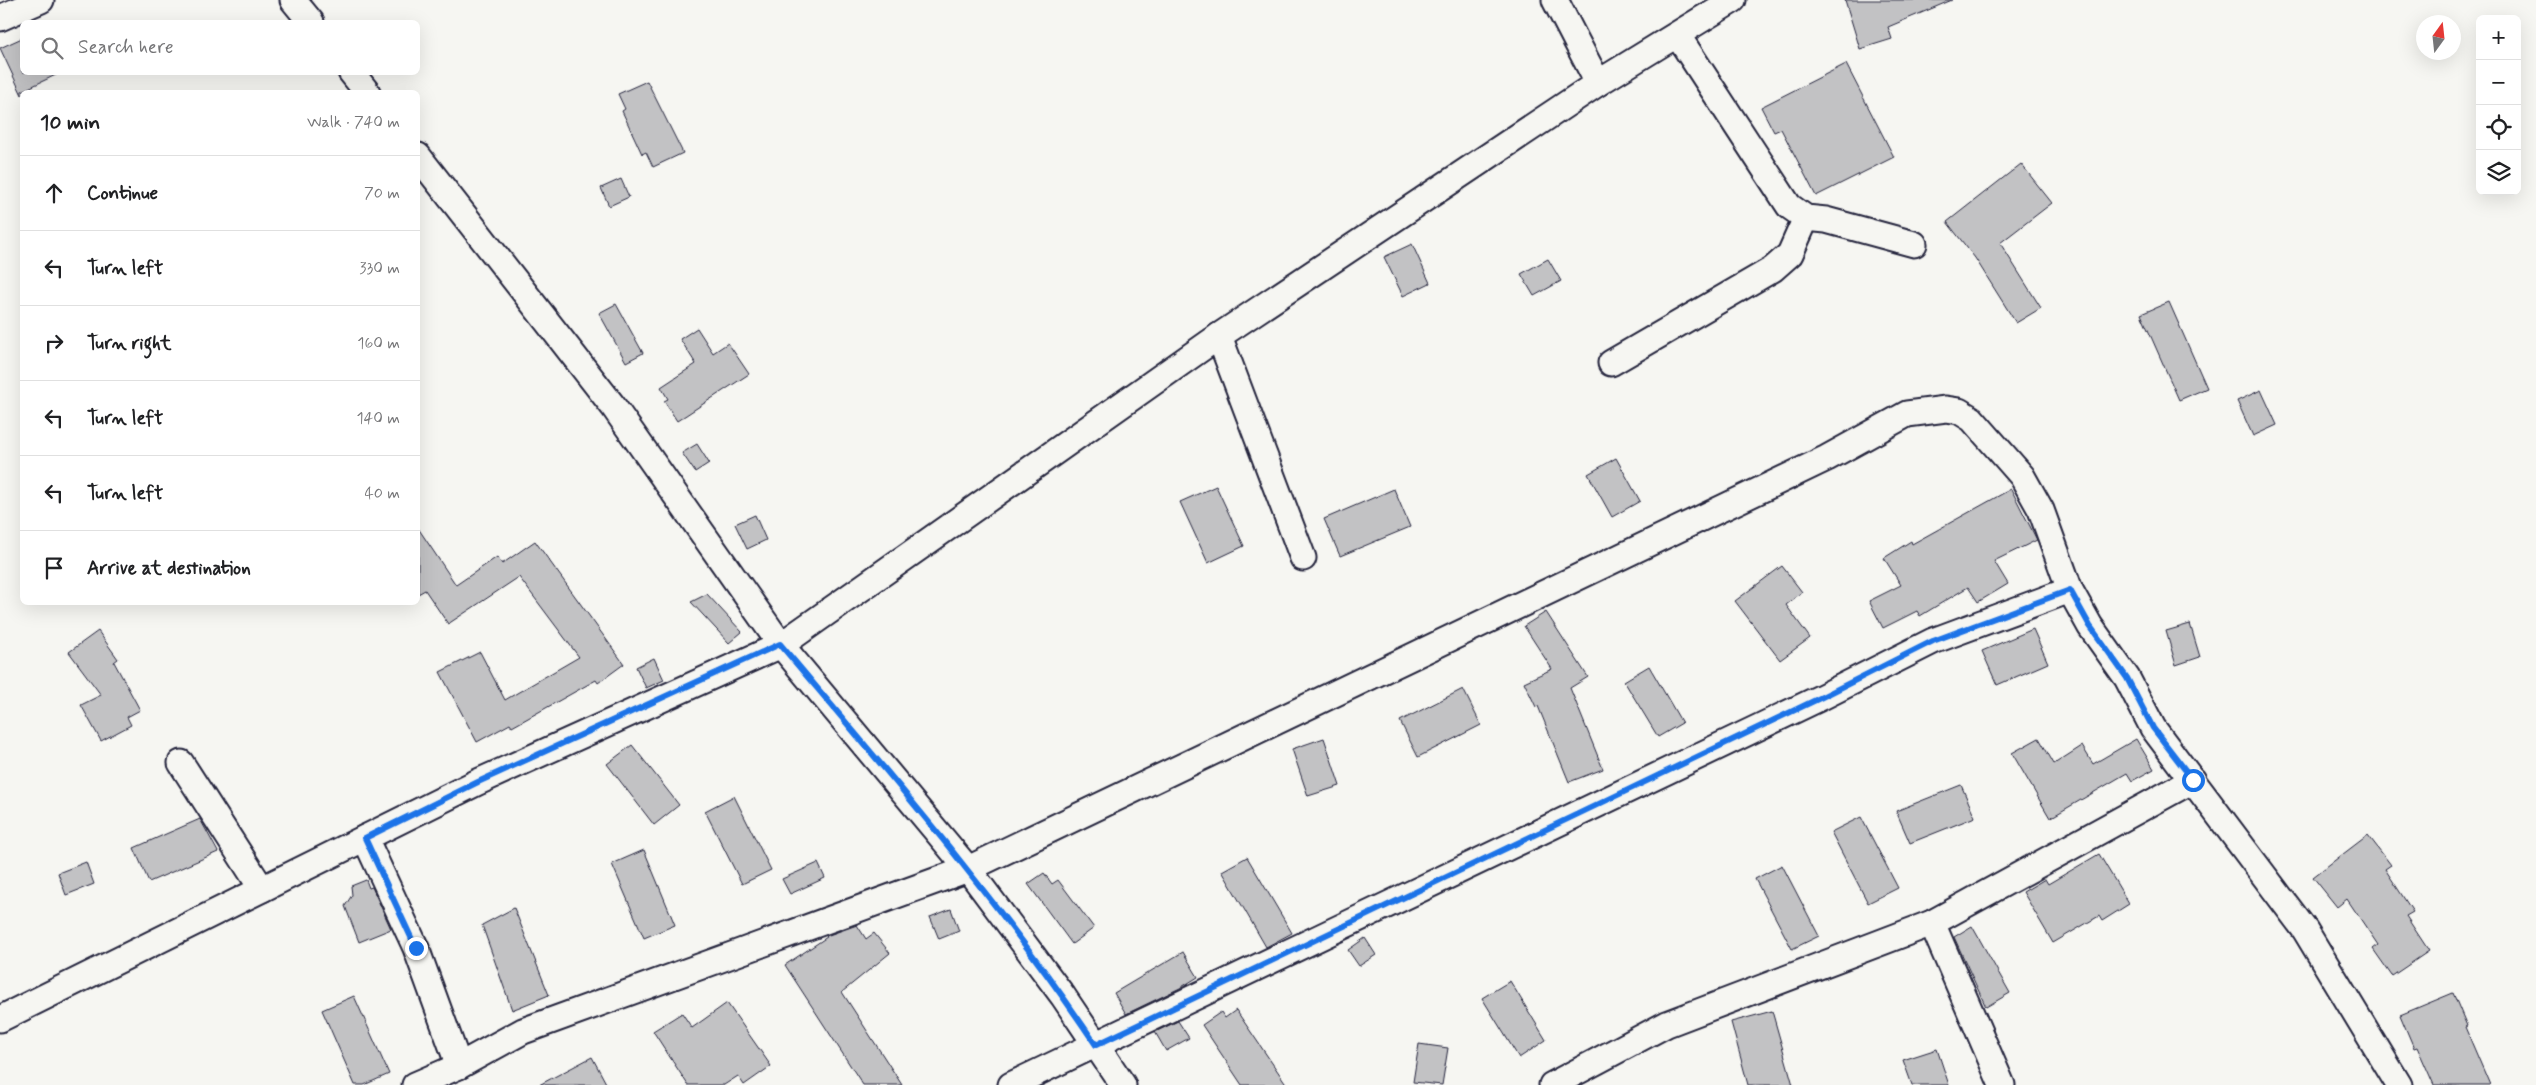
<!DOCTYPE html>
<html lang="en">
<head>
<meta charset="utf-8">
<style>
	body { margin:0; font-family:Mynerve,sans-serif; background:#f2f2f2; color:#202124 }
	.controls { position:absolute; right:15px; top:15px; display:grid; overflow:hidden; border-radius:8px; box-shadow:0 5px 20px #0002 }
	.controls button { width:45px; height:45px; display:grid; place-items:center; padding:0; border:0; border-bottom:1px solid #e0e0e0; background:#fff; color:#202124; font:25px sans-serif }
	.compass { position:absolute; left:2416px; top:15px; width:45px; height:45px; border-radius:50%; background:#fff; box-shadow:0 5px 20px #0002; rotate:15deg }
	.stop { position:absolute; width:15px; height:15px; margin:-11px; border:4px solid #1a73e8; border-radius:50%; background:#fff }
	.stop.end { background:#1a73e8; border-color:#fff; box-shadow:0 1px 5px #0008 }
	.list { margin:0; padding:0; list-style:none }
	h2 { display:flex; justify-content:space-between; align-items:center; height:65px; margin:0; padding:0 20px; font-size:21px }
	h2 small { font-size:16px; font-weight:400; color:#757577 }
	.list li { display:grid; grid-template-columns:32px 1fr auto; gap:15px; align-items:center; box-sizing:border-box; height:75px; padding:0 20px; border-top:1px solid #e0e0e0 }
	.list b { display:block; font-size:19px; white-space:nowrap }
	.list em { font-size:16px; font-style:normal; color:#757577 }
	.icon { flex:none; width:28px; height:28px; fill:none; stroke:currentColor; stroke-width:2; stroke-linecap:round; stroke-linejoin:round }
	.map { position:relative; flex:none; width:2536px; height:1085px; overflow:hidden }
	.search { position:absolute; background:#fff; box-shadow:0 5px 20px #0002; left:20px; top:20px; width:400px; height:55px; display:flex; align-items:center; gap:12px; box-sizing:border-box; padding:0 18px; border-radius:8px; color:#757577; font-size:19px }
	.panel { position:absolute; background:#fff; box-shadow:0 5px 20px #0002; left:20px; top:90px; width:400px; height:515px; border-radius:8px }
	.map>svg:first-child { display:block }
	.building { fill:#c2c2c4; stroke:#22223b }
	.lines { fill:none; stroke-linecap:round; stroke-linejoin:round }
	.minor-casing { stroke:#22223b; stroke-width:29 }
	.minor { stroke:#f6f6f2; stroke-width:25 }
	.route { stroke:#1a73e8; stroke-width:6 }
</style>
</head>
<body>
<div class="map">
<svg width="2536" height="1085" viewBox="0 0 2536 1085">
	<rect width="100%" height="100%" fill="#f6f6f2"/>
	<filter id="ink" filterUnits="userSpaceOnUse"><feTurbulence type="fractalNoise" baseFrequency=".02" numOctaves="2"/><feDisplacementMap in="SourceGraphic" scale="10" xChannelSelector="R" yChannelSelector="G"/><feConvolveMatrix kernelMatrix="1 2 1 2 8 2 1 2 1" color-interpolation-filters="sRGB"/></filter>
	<g filter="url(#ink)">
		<g class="building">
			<polygon points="1845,0 1952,0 1888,27 1892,39 1860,49"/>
			<polygon points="22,38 22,72 62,72 22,91 22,95 0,48"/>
			<polygon points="1846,64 1894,157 1816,196 1781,129 1774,132 1761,107"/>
			<polygon points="647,81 683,153 653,167 646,152 642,154 622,111 625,109 618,94"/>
			<polygon points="2021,164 2052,203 2000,243 2041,308 2016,323 1975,258 1947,222"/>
			<polygon points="621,179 629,197 609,206 601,188"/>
			<polygon points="1412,244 1430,283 1403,296 1384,257"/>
			<polygon points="1548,259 1561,281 1534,296 1521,274"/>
			<polygon points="2169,302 2207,388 2179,400 2141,314"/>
			<polygon points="616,304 643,353 626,362 599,313"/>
			<polygon points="697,328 713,353 728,343 749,374 677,421 664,401 668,399 661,387 696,364 680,339"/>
			<polygon points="2261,390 2277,425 2253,436 2237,401"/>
			<polygon points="697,444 709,463 695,472 682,453"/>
			<polygon points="1616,458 1640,501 1612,517 1588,474"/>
			<polygon points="1216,486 1244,546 1208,563 1180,502"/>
			<polygon points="1394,489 1410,527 1340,556 1324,519"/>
			<polygon points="2011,489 2037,540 1994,561 2008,584 1978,602 1968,587 1920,616 1917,611 1883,628 1869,601 1901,585 1884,558 1911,541 1912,544"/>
			<polygon points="755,515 766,540 747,549 735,524"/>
			<polygon points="418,528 456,585 497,557 502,564 535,541 624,664 598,683 596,680 512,727 510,724 477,742 440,672 480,652 505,700 579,657 519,577 448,624 425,590 418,594"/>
			<polygon points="1782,566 1802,592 1786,605 1810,638 1780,660 1735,601"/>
			<polygon points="707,594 742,632 729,643 691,602"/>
			<polygon points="1546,612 1588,677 1570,688 1603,769 1569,782 1538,706 1536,707 1524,682 1552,669 1524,626"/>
			<polygon points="2190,624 2200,657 2176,665 2166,631"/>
			<polygon points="2033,629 2048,663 1997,685 1982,651"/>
			<polygon points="98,631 118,659 114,662 140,710 127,717 131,725 101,741 81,705 101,695 69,652"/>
			<polygon points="654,658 664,680 646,688 636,667"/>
			<polygon points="1649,666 1682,723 1658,737 1624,681"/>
			<polygon points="1463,689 1481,725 1418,757 1400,721"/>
			<polygon points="1324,738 1340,786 1308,796 1292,749"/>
			<polygon points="2039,738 2054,764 2082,746 2093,764 2136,739 2154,769 2132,781 2127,773 2050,818 2012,753"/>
			<polygon points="632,745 679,805 654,825 607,764"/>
			<polygon points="1961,785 1975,817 1910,843 1896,811"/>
			<polygon points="734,796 771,870 742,884 705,811"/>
			<polygon points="1861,817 1898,888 1868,903 1831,832"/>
			<polygon points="200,819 218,852 149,882 134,848"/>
			<polygon points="2368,835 2391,865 2385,869 2413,912 2406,916 2429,951 2392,976 2373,949 2378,945 2347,899 2337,907 2313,877"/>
			<polygon points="644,850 675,925 644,938 612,864"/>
			<polygon points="2099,854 2129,904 2102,921 2099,916 2053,943 2023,892 2045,879 2048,884"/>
			<polygon points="1247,857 1292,933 1266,947 1222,871"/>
			<polygon points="86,862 94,884 66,895 58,873"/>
			<polygon points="818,863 825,878 790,894 782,879"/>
			<polygon points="1782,865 1819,936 1792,949 1755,879"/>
			<polygon points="1044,873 1052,884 1058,880 1094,928 1072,944 1028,884"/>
			<polygon points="366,880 369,888 372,887 391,929 359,942 345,906 352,895 351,886"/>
			<polygon points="514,908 549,995 512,1010 482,925"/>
			<polygon points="951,909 959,931 939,939 930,917"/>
			<polygon points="857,925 866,939 874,933 890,953 842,992 902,1085 863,1085 785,965 827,937 826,936"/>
			<polygon points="1972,926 2010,993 1986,1007 1954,937"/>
			<polygon points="1365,938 1376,955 1359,966 1348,950"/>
			<polygon points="1183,952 1198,977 1180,988 1126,1014 1114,993"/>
			<polygon points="1510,981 1546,1040 1519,1058 1482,998"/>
			<polygon points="2453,993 2467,1026 2465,1027 2490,1085 2434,1085 2417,1047 2414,1048 2400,1015"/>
			<polygon points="354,996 389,1074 364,1085 355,1085 322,1010"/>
			<polygon points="727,1003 771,1066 744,1085 738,1076 724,1085 688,1085 653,1031 682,1013 692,1028"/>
			<polygon points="1236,1010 1287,1085 1242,1085 1202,1025 1221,1012 1225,1018"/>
			<polygon points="1772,1011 1793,1085 1748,1085 1731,1022"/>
			<polygon points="1178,1021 1189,1038 1166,1051 1155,1032"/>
			<polygon points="1419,1044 1448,1048 1442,1085 1413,1082"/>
			<polygon points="1937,1049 1949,1085 1912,1085 1903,1060"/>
			<polygon points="592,1057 607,1085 539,1085"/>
		</g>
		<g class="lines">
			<g class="minor-casing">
				<g id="minor">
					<polyline points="293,0 311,22"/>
					<polyline points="1555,0 1598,83"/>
					<polyline points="0,18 41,0"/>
					<polyline points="1678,36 1789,206 1806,218 1826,220 1914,244"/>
					<polyline points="351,72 367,92"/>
					<polyline points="418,156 613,406 781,645 968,869 1063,996 1123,1085"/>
					<polyline points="1219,336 1303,558"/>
					<polyline points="1611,363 1773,269 1790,254 1806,218"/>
					<polyline points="181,763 262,889"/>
					<polyline points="365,838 416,948 459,1066"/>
					<polyline points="1932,923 2002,1085"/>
					<polyline points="0,1019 478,782 781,645 1219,336 1598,83 1733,0"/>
					<polyline points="415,1085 459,1066 523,1031 968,869 1827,458 1907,414 1946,409 1959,411 1972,419 2022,476 2041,510 2070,590 2090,626 2127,678 2153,728 2305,930 2399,1085"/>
					<polyline points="1011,1085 1822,697 1933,641 2070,590"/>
					<polyline points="1552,1085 1667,1024 1932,923 2193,780"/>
				</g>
			</g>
			<use href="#minor" class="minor"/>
		</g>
	</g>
	<g class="lines" filter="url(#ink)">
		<path class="route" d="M416,948L365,838L478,782L780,644C890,775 1001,903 1096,1045L1822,697L1933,641L2070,590L2090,626L2127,678L2153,728L2193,780"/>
	</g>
</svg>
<div class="controls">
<button>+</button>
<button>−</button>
<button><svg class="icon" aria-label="locate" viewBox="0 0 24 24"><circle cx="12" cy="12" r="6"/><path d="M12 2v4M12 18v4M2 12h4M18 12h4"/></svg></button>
<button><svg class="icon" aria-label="layers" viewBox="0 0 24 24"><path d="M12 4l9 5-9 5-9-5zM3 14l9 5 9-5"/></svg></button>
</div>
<svg class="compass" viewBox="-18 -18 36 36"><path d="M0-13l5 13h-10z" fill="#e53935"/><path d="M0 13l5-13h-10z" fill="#757577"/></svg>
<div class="stop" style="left:2193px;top:780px"></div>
<div class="stop end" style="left:416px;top:948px"></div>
<div class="search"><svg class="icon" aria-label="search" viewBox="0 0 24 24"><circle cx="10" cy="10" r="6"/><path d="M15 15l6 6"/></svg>Search here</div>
<section class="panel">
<h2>10 min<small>Walk · 740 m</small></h2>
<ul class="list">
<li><svg class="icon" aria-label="ahead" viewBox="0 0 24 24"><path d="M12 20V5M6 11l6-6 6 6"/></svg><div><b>Continue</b></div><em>70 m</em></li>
<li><svg class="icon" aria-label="left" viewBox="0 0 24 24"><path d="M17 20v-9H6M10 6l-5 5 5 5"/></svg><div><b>Turn left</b></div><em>330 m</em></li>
<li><svg class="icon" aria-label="right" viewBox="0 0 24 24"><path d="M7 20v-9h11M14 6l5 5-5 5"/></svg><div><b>Turn right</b></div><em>160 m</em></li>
<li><svg class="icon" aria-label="left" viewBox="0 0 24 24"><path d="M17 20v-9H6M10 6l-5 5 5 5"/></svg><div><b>Turn left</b></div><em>140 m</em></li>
<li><svg class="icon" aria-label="left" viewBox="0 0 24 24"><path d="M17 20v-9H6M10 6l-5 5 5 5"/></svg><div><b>Turn left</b></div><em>40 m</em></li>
<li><svg class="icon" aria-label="arrive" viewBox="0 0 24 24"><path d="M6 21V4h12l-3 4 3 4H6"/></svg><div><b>Arrive at destination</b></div></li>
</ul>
</section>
</div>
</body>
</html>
